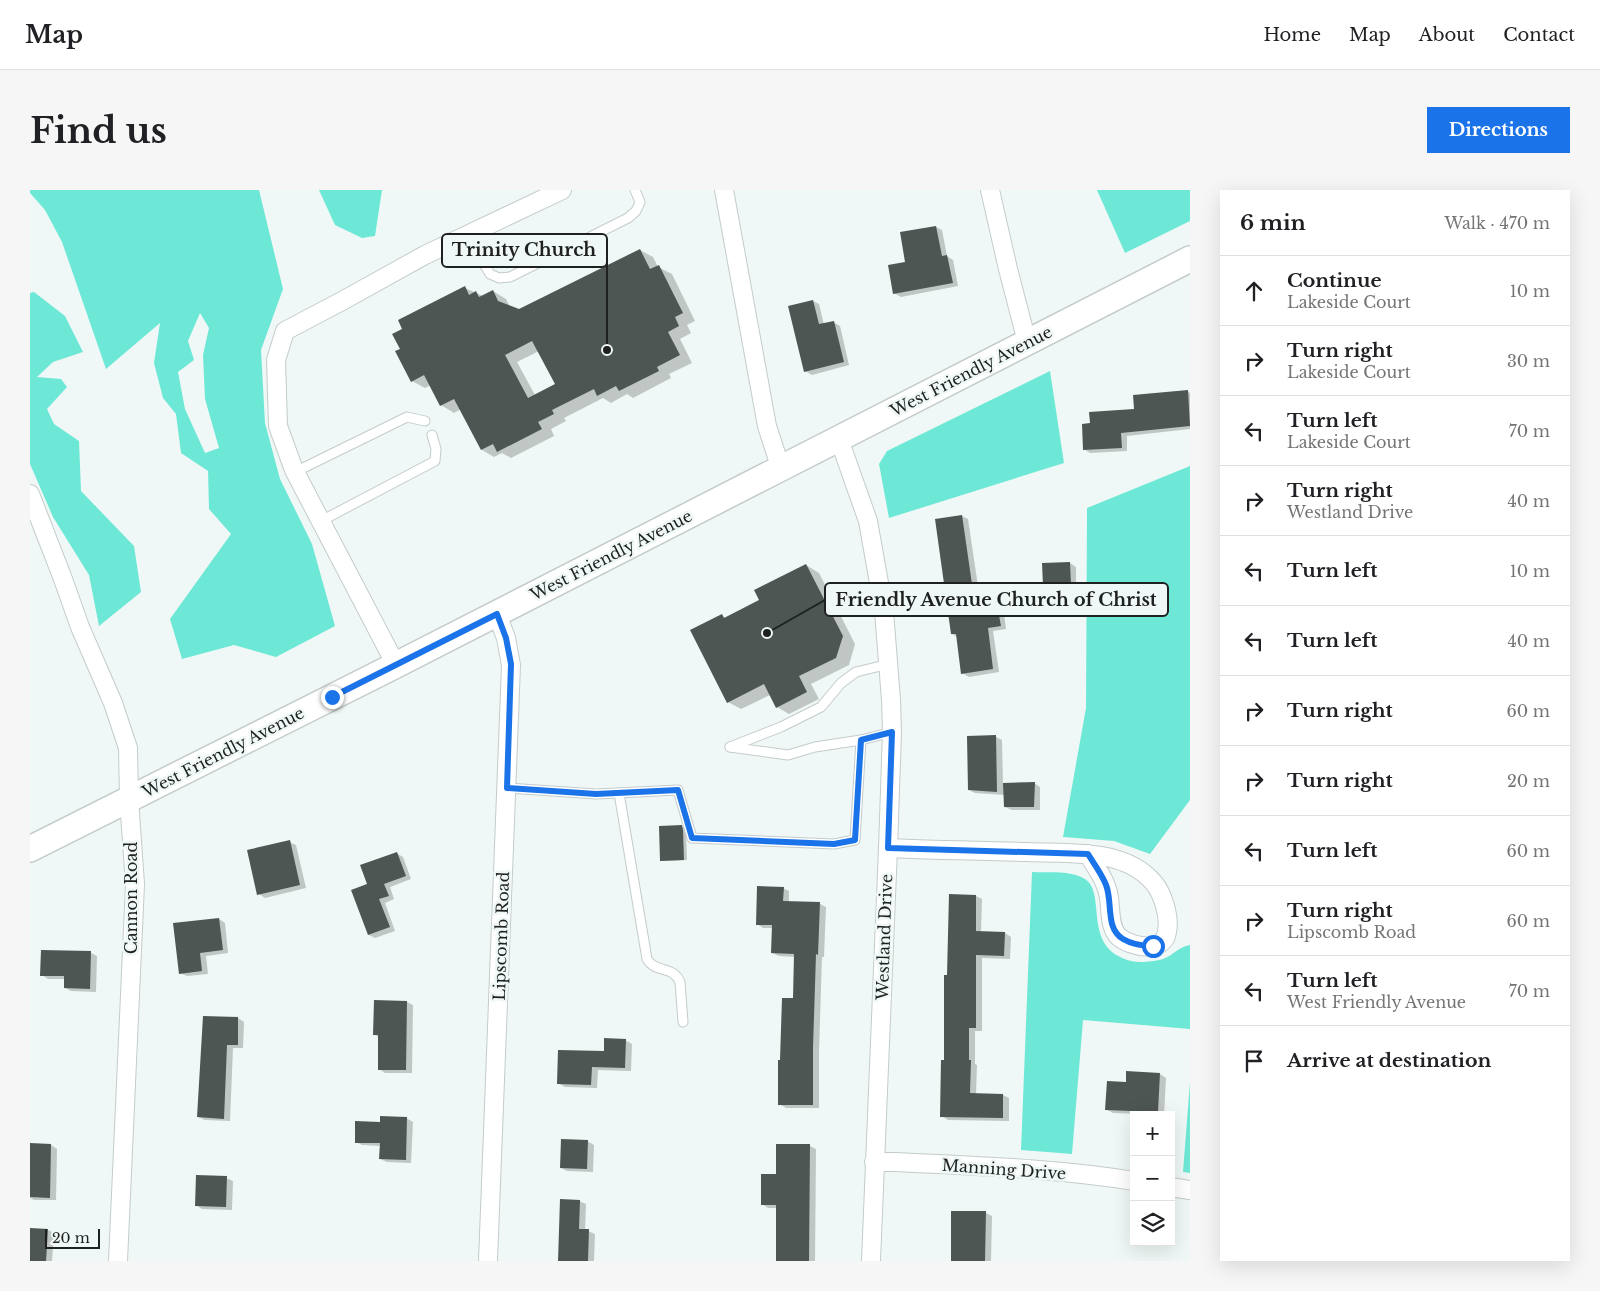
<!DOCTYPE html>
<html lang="en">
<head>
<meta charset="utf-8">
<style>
	body { margin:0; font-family:"Libre Baskerville",serif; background:#f6f6f6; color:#202124 }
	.controls { position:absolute; right:15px; bottom:15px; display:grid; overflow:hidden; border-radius:0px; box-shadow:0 5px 20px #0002 }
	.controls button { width:45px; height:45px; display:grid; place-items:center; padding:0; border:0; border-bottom:1px solid #e0e0e0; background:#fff; color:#202124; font:25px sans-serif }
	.scale { position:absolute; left:15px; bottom:12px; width:55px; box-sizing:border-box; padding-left:5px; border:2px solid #1e2120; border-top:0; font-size:14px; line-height:18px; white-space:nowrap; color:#1e2120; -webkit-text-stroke:4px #eff8f6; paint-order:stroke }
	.stop { position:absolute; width:15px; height:15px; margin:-11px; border:4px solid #1a73e8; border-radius:50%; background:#fff }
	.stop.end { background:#1a73e8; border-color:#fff; box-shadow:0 1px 5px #0008 }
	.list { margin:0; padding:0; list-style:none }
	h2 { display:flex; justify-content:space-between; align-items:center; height:65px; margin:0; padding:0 20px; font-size:21px }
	h2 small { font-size:16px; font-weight:400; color:#757577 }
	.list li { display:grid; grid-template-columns:32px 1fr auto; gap:15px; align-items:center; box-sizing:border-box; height:70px; padding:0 20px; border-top:1px solid #e0e0e0 }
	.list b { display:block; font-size:19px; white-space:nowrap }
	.list p { margin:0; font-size:16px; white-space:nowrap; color:#757577 }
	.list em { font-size:16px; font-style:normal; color:#757577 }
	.icon { flex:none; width:28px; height:28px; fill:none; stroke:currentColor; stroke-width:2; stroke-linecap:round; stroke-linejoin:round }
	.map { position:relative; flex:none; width:1160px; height:1071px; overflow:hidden; border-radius:0px }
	header { display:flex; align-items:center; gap:30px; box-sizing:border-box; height:70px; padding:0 25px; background:#fff; border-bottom:1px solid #e0e0e0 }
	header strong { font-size:24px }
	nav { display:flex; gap:28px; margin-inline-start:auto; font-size:18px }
	.intro { display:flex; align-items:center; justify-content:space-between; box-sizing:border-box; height:120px; padding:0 30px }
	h1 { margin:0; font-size:35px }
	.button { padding:12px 22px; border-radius:0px; background:#1a73e8; color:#fff; font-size:18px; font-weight:700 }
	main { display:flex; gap:30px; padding:0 30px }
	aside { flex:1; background:#fff; border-radius:0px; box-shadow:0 5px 20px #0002 }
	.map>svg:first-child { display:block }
	.green { fill:#6ee8d6; fill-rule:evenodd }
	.shadow { fill:#0003; fill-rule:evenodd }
	.building { fill:#4e5654; fill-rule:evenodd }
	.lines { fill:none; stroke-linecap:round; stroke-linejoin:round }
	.lane-casing { stroke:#c4cccb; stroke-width:11 }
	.street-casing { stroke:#c4cccb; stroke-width:20 }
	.secondary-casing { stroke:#c4cccb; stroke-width:28 }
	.lane { stroke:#fff; stroke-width:9 }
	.street { stroke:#fff; stroke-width:18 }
	.secondary { stroke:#fff; stroke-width:25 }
	.route { stroke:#1a73e8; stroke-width:6 }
	.labels { text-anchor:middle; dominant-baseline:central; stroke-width:5; stroke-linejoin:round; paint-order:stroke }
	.street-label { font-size:16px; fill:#1e2120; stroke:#eff8f6 }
	.leader { fill:none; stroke:#1e2120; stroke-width:2 }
	.callout-dot { fill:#1e2120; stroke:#eff8f6; stroke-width:2 }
	.callout { fill:#eff8f6; stroke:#1e2120; stroke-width:2 }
	.callout-label { font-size:18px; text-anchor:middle; font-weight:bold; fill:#1e2120 }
</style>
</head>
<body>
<header>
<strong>Map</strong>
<nav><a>Home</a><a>Map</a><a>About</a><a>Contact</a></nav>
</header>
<div class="intro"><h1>Find us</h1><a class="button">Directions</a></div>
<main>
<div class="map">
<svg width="1160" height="1071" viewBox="0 0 1160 1071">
	<rect width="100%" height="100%" fill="#eff8f6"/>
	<g class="green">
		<path d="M0,0H229L253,99L231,160L235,233L250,289L282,354L305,436L246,467L204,455L152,469L140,429L201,344L179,319L178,281L151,263L146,224L133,208L124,173L130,133L76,179L32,52L15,20L0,3ZM170,123L179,138L173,165L175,209L189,258L175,263L155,219L148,182L164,170L158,151Z"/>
		<polygon points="289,0 352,0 345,46 332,48 305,35"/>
		<polygon points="1067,0 1160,0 1160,31 1095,63"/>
		<polygon points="4,102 35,126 53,162 23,172 7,187 31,189 37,197 17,219 24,234 49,251 51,301 104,356 111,402 69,436 59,385 23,327 0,274 0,103"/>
		<polygon points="1020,181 1034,273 859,328 849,274 857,261"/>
		<polygon points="1160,276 1160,610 1120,664 1084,651 1033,647 1056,518 1057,318"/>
		<path d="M1002,682C1019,683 1040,680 1055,689C1074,701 1058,742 1082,762C1090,768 1100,772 1110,772C1117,772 1127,771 1133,769C1144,765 1148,757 1160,755V839L1053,830L1042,964L991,960Z"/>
		<polygon points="1160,892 1160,983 1153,982"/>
	</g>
	<g class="shadow">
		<polygon points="906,37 912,40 917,66 923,70 928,96 871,107 864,103 877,73"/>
		<path d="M610,60L623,67L628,77L642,84L665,131L657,135L661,143L650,149L662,173L639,184L641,188L603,208L597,204L581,213L573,208L534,228L536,231L521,239L524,246L481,268L472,263L464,267L452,260L431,219L424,223L411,215L401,195L395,198L382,191L371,159L435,98L453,106L463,101L476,109L480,117L489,121ZM509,161L526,194L505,205L487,172Z"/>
		<polygon points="783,111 789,114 794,135 803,132 810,136 819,175 782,185 775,181"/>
		<polygon points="1157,201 1160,203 1160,239 1097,246 1097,261 1060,263 1054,259 1061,234 1105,220"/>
		<polygon points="932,326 938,329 952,423 968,421 974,424 976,439 963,441 969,482 939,487 932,483 928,447 922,444"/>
		<polygon points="1040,373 1046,377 1046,398 1020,399 1014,395"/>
		<polygon points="776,375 789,383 825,454 819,475 781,494 789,509 759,524 747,517 740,505 711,519 698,512 692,426 696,428 731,411"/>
		<polygon points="938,547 966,547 972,550 973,594 1004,593 1010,597 1010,620 982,620 975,617 975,605 945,603 939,600"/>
		<polygon points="651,636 654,638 656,643 657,670 634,671 631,670"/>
		<polygon points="259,652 266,655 276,698 235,708 229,704"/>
		<polygon points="366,663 373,667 381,689 360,697 364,709 355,713 365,741 345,748 339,745 339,695"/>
		<polygon points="753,698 759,701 759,713 790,714 796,717 794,767 792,767 789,862 789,918 756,918 749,914 751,871 764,809 765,767 749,766 742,763 743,738 733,738 727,734"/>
		<polygon points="946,706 952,709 951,743 975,743 981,747 980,769 952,768 952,841 945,841 945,874 947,875 946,905 973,905 979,908 979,931 918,930 912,926 918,787"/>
		<polygon points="189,729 195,733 198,763 176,766 178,784 157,786 150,783"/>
		<polygon points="61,763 67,766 66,802 41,801 35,798 35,789 18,789 12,785"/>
		<polygon points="377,812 383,815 382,883 355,883 349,879 350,847 345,845"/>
		<polygon points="174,827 208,828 214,832 213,858 203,858 200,931 175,930 168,927"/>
		<polygon points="595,850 602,854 601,881 568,880 567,898 535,897 528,893"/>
		<polygon points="1097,882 1130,884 1136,888 1134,925 1083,923 1076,919 1097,893"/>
		<polygon points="376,928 383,932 381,973 357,972 350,969 351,956 332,955 326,952 351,934"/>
		<polygon points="557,951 564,955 563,982 537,981 531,978"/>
		<polygon points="0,955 21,955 27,959 26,1010 4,1010 0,1008"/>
		<polygon points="780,956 786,959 785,1071 747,1071 747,1018 738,1018 732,1014 747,986"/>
		<polygon points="196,988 203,991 202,1020 172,1019 166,1015"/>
		<polygon points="549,1011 556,1014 555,1041 558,1041 565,1044 564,1071 528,1071"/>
		<polygon points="956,1023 962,1026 961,1071 922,1071"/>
		<polygon points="0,1039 18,1040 24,1043 22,1071 0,1071"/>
	</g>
	<g class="building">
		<polygon points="906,36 912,66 917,65 923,93 863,104 858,75 875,72 870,42"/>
		<path d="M610,59L620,79L629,75L653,123L645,127L649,136L638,142L650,165L627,177L629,181L589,201L586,196L567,206L564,199L522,220L524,224L508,232L512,239L467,262L463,254L451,260L424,209L410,216L394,185L381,192L365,161L370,159L362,144L372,139L368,130L435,96L439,105L446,101L449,107L463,100L468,111L489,119ZM502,151L525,194L498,208L475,165Z"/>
		<polygon points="783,110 789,134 804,131 814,172 774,182 758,116"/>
		<polygon points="1158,200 1160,236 1091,243 1092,258 1053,260 1052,234 1060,233 1059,222 1104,219 1103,205"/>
		<polygon points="932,325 946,422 968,420 971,436 958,438 963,479 931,484 926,444 921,444 905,329"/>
		<polygon points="1040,372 1041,395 1013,396 1012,373"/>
		<polygon points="776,374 813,446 806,468 769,486 777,502 746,518 734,494 697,513 660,440 692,424 694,428 729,410 724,400"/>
		<polygon points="966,545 967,602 938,600 937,546"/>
		<polygon points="1005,592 1004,617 974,617 973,593"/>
		<polygon points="652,635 653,640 654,670 630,671 629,636"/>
		<polygon points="260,650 270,695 227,705 217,660"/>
		<polygon points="367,662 376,686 354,694 359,706 349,709 360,737 338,745 321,700 337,694 330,675"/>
		<polygon points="727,696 754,697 753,711 790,712 788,765 786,764 783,858 783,915 748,915 748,870 750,870 752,808 763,808 764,764 741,763 742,735 726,735"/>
		<polygon points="919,704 946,705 946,741 975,742 974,766 946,765 946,838 939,838 939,870 941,870 940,903 973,904 973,928 910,927 911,870 914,870 914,785 917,785"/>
		<polygon points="189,728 193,760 170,763 172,781 149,784 143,733"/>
		<polygon points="11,760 61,761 60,799 34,798 34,786 10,786"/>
		<polygon points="344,810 377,811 376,880 348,880 348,845 343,845"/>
		<polygon points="173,826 208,827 208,855 197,855 194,929 167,927"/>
		<polygon points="574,848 596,849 595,878 562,877 561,895 527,894 528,860 574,861"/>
		<polygon points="1096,881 1130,883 1128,922 1075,920 1077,891 1096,892"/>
		<polygon points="350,926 377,927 376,970 349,969 350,953 325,953 325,931 350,932"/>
		<polygon points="531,949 558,950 557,979 530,978"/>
		<polygon points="0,953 21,954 20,1008 0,1007"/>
		<polygon points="746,954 780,954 779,1071 746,1071 746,1015 731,1015 731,984 746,984"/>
		<polygon points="166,985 197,986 196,1017 165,1016"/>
		<polygon points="530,1009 550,1010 549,1039 559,1039 558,1071 528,1071"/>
		<polygon points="921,1021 956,1021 955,1071 921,1071"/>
		<polygon points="0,1038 18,1039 16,1071 0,1071"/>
	</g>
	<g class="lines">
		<g class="lane-casing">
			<g id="lane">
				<polyline points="437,45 460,84 469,88 480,87 598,28 606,21 610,12 605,0"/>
				<polyline points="265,282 377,227 395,231"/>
				<polyline points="291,331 405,271 406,259 402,245"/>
				<polyline points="700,557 751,537 791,517 811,493 826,482 859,474"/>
				<polyline points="700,557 758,565 785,557 831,550"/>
				<polyline points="477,598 566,604 648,600 662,648 804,654 825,650 831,550 862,542"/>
				<path d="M589,603L617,769C626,784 643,775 650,792L653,832"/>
			</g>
		</g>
		<g class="street-casing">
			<g id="street">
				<polyline points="694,0 737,236 751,279"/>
				<polyline points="960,0 978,79 997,152"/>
				<polyline points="809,249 838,331 854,421 861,510 862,542 858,658 841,1071"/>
				<polyline points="0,304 33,389 50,437 83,513 98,558 99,609 105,694 88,1071"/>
				<polyline points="366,475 264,280 248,236 246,170 255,141 312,111 395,65 532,0"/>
				<path d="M858,658C904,660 951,661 998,662C1024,663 1052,662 1077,667C1095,671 1112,679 1123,692C1133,703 1140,727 1137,742C1134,764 1101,757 1089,747C1079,738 1081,720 1079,708C1077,691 1066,678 1058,664"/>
				<path d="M844,972H864C944,976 1025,978 1104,991"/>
				<polyline points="1141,997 1160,1000"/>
				<polyline points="458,1071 481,475 476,448 467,424"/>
			</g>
		</g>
		<g class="secondary-casing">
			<polyline id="secondary" points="0,659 366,475 1160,69"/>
		</g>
		<use href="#lane" class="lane"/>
		<use href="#street" class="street"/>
		<use href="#secondary" class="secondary"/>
	</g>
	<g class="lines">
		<path class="route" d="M302,507L467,424L476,448L481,474L477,598L566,604L648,600L662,648L804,654L825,650L831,550L862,542L858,658L1058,664C1064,674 1072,684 1076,695C1083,712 1075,739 1093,749C1103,755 1112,756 1123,756"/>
	</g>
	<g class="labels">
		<g class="street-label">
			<text transform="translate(941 181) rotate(-27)">West Friendly Avenue</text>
			<text transform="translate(581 365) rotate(-27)">West Friendly Avenue</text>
			<text transform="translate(193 562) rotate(-27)">West Friendly Avenue</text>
			<text transform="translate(101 708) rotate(-90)">Cannon Road</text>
			<text transform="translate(471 746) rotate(-88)">Lipscomb Road</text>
			<text transform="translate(854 747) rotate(-88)">Westland Drive</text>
			<text transform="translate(974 979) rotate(4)">Manning Drive</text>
		</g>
	</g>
	<path class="leader" d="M577 160L577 60M737 443L795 410"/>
	<g class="callout-dot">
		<circle cx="577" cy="160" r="5"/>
		<circle cx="737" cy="443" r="5"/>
	</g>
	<g class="callout">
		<rect x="412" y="44" width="165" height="33" rx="5"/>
		<rect x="795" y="393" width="343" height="33" rx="5"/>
	</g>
	<g class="callout-label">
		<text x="494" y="66">Trinity Church</text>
		<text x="966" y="416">Friendly Avenue Church of Christ</text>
	</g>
</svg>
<div class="controls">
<button>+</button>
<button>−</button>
<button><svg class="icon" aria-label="layers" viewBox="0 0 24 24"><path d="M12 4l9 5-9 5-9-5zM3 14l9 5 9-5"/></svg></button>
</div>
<div class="scale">20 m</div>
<div class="stop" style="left:1123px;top:756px"></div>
<div class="stop end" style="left:302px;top:507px"></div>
</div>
<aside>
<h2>6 min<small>Walk · 470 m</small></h2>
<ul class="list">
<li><svg class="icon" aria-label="ahead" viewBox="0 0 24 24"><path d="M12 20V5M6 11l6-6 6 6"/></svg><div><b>Continue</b><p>Lakeside Court</p></div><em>10 m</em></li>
<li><svg class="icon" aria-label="right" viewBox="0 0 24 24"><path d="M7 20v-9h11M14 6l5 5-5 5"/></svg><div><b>Turn right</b><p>Lakeside Court</p></div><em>30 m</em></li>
<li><svg class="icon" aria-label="left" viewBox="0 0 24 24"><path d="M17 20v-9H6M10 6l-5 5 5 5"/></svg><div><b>Turn left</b><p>Lakeside Court</p></div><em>70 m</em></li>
<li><svg class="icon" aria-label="right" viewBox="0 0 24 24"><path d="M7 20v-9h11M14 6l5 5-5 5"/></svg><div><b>Turn right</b><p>Westland Drive</p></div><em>40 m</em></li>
<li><svg class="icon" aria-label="left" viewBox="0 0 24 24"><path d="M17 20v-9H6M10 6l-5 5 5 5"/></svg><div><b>Turn left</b></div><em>10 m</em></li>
<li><svg class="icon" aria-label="left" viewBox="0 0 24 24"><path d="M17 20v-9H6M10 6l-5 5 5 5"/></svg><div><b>Turn left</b></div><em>40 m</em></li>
<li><svg class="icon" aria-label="right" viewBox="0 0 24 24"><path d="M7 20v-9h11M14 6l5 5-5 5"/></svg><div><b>Turn right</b></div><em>60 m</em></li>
<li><svg class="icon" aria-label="right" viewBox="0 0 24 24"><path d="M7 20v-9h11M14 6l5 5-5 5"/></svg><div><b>Turn right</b></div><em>20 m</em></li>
<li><svg class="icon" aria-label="left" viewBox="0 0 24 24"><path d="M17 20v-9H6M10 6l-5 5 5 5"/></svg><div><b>Turn left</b></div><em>60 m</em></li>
<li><svg class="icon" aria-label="right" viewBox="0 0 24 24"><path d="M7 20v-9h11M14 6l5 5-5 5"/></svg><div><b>Turn right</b><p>Lipscomb Road</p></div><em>60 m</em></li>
<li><svg class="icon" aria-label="left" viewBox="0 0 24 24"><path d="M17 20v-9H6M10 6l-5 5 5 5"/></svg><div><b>Turn left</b><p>West Friendly Avenue</p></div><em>70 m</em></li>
<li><svg class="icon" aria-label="arrive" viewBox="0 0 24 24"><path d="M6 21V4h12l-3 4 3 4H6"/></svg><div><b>Arrive at destination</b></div></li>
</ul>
</aside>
</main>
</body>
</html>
